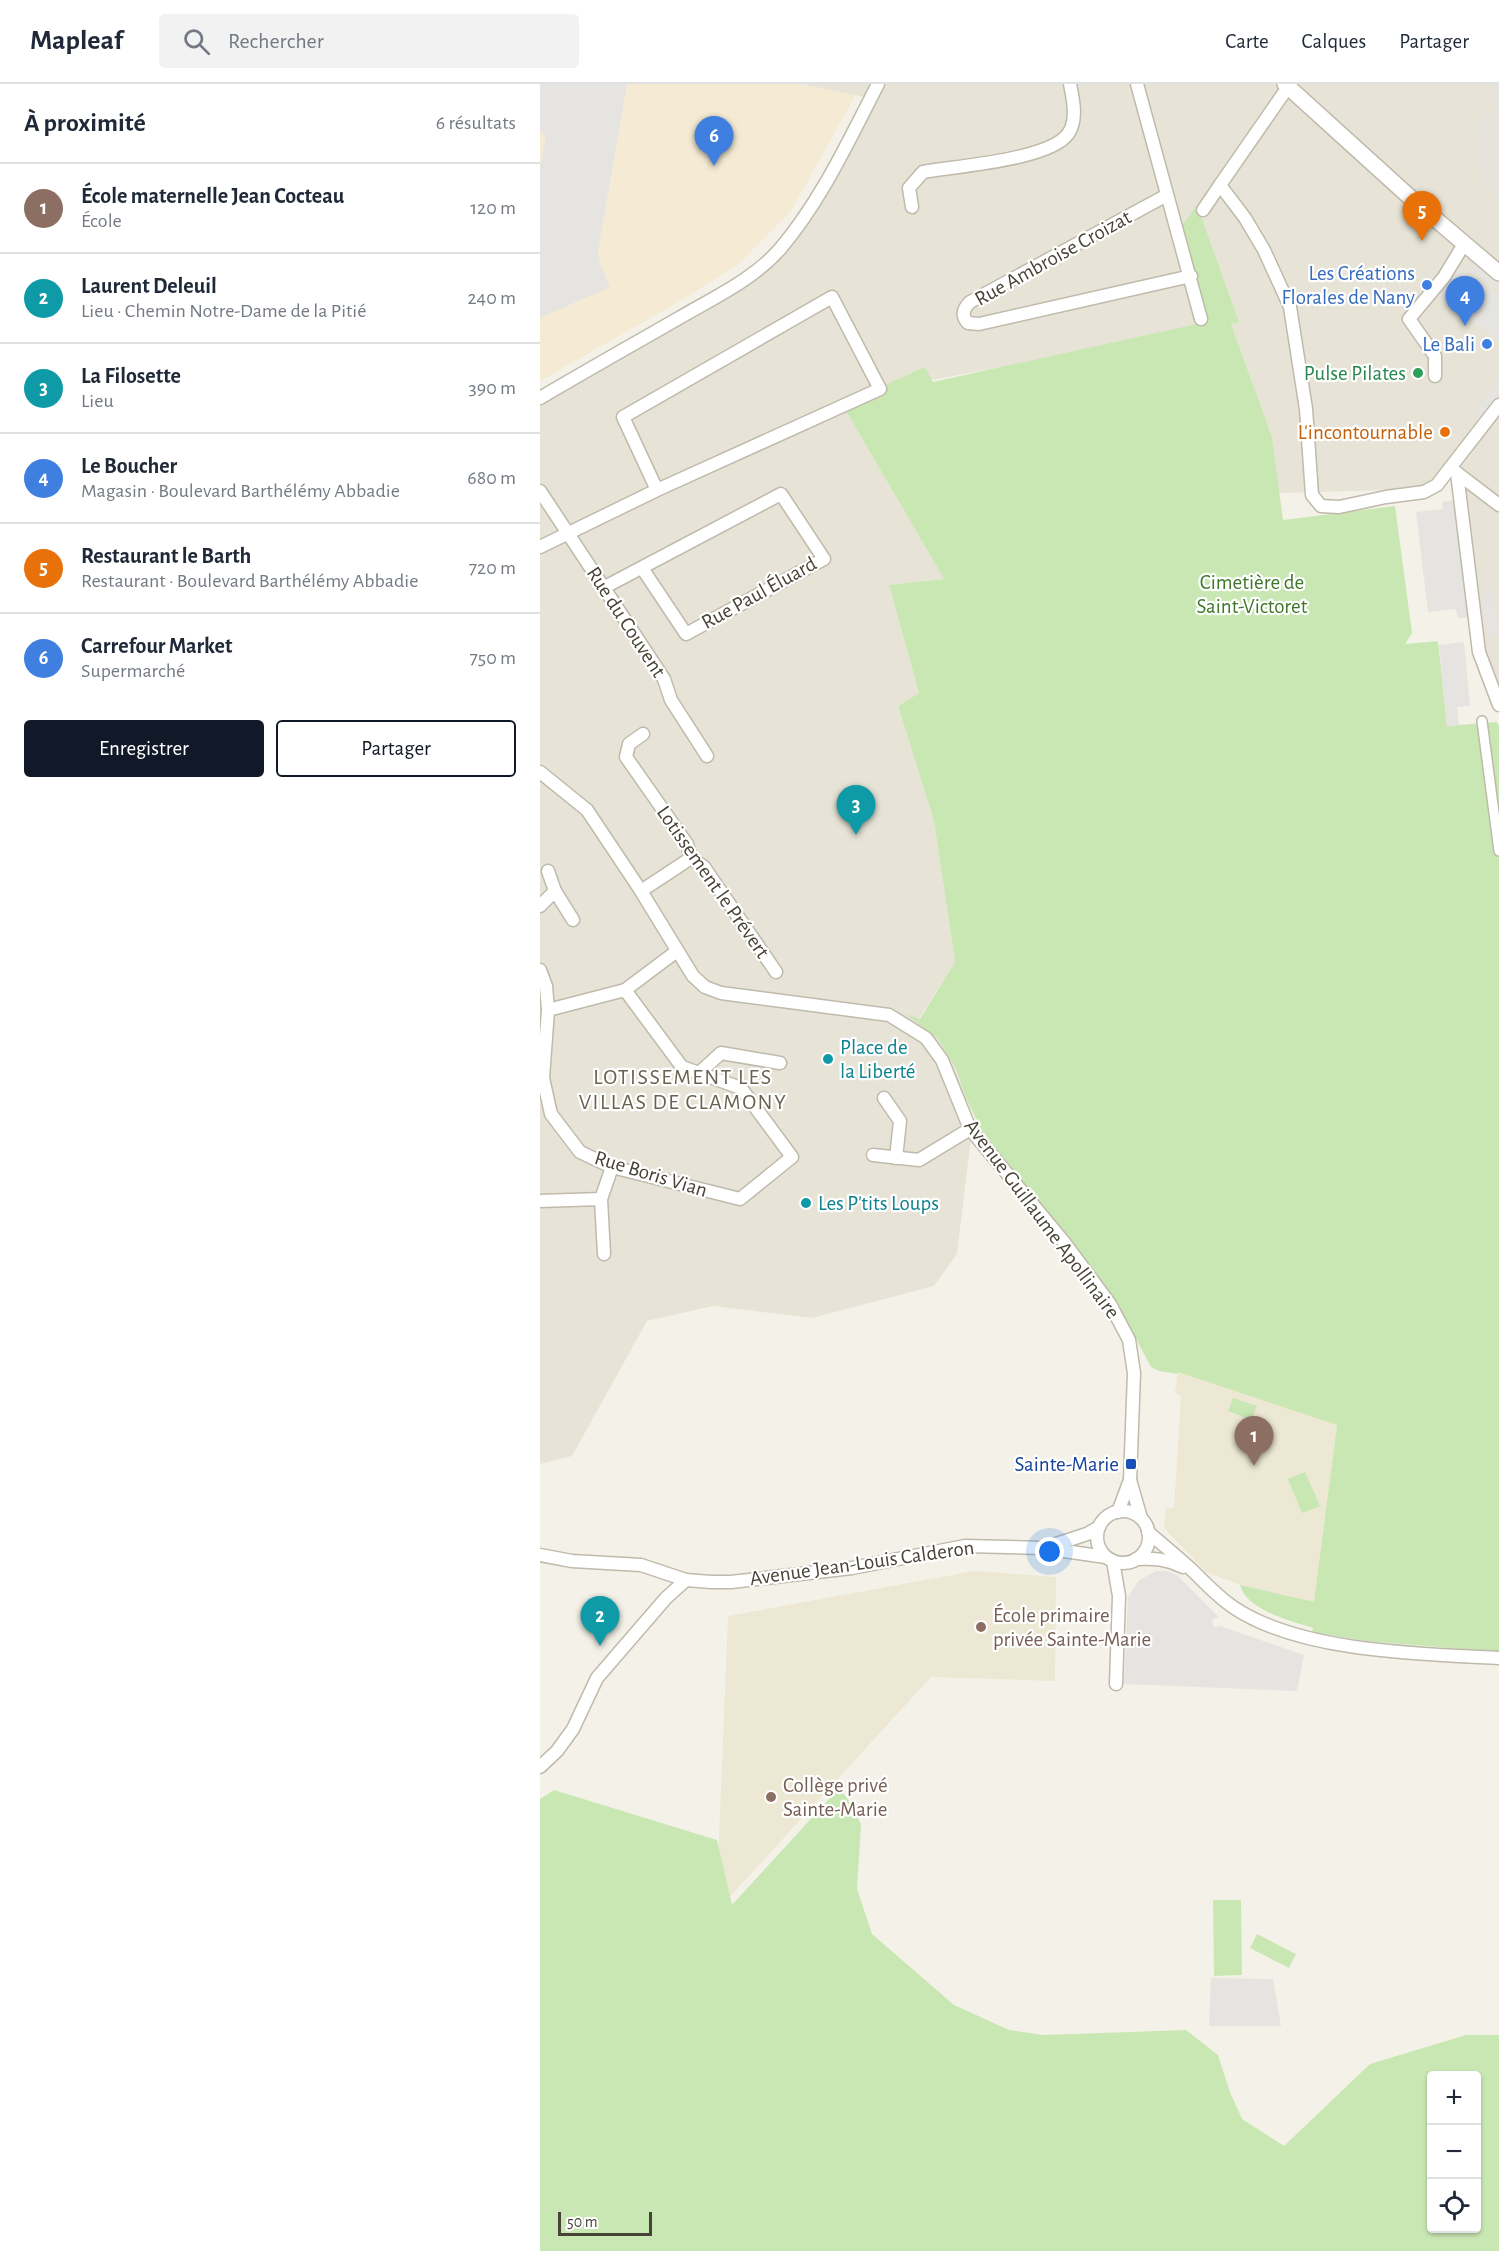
<!DOCTYPE html>
<html lang="fr">
<head>
<meta charset="utf-8">
<style>
	body { margin:0; font-family:"Alegreya Sans",sans-serif; background:#f2f2f3; color:#1f2937 }
	.controls { position:absolute; right:18px; bottom:18px; display:grid; overflow:hidden; border-radius:6px; box-shadow:0 2px 4px #0004 }
	.controls button { width:54px; height:54px; display:grid; place-items:center; padding:0; border:0; border-bottom:2px solid #e0e1e3; background:#fff; color:#1f2937; font:30px sans-serif }
	.scale { position:absolute; left:18px; bottom:15px; width:94px; box-sizing:border-box; padding-left:6px; border:3px solid #474337; border-top:0; font-size:16px; line-height:21px; white-space:nowrap; color:#474337; -webkit-text-stroke:4px #fff; paint-order:stroke }
	.you { position:absolute; left:510px; top:1468px; width:21px; height:21px; margin:-15px; border:4px solid #fff; border-radius:50%; background:#1a73e8; box-shadow:0 0 0 9px #1a73e833 }
	.badge { display:grid; place-items:center; width:39px; height:39px; border-radius:50%; background:#111827; color:#fff; font-size:20px; font-weight:700 }
	.pin { position:absolute; translate:-50% -50px; filter:drop-shadow(0 2px 3px #0008) }
	.pin::after { content:''; position:absolute; top:32px; width:21px; height:18px; background:inherit; clip-path:polygon(0 0,100% 0,50% 100%) }
	.list { margin:0; padding:0; list-style:none }
	h2 { display:flex; justify-content:space-between; align-items:center; height:78px; margin:0; padding:0 24px; font-size:26px }
	h2 small { font-size:20px; font-weight:400; color:#747a83 }
	.list li { display:grid; grid-template-columns:39px 1fr auto; gap:18px; align-items:center; box-sizing:border-box; height:90px; padding:0 24px; border-top:2px solid #e0e1e3 }
	.list b { display:block; font-size:22px; white-space:nowrap }
	.list p { margin:0; font-size:20px; white-space:nowrap; color:#747a83 }
	.list em { font-size:20px; font-style:normal; color:#747a83 }
	.actions { display:flex; gap:12px; padding:18px 24px }
	.actions a { flex:1; padding:14px 0; border:2px solid #111827; border-radius:6px; text-align:center; font-size:21px; color:#111827 }
	.actions .main { background:#111827; color:#fff }
	.icon { flex:none; width:33px; height:33px; fill:none; stroke:currentColor; stroke-width:2; stroke-linecap:round; stroke-linejoin:round }
	.map { position:relative; flex:none; width:959px; height:2167px; overflow:hidden }
	header { display:flex; align-items:center; gap:36px; box-sizing:border-box; height:84px; padding:0 30px; background:#fff; border-bottom:2px solid #e0e1e3 }
	header strong { font-size:28px }
	nav { display:flex; gap:33px; margin-inline-start:auto; font-size:21px }
	.search { width:420px; height:54px; background:#f2f2f3; display:flex; align-items:center; gap:15px; box-sizing:border-box; padding:0 21px; border-radius:6px; color:#747a83; font-size:22px }
	main { display:flex }
	aside { flex:1; background:#fff }
	.map>svg:first-child { display:block }
	.residential { fill:#e7e4d7 }
	.commercial { fill:#f5ebd4 }
	.industrial { fill:#e6e3dd }
	.education { fill:#ece8d3 }
	.green { fill:#c9e7b2; fill-rule:evenodd }
	.parking { fill:#e5e4e0 }
	.lines { fill:none; stroke-linecap:round; stroke-linejoin:round }
	.pedestrian-casing { stroke:#bfbaab; stroke-width:12 }
	.minor-casing { stroke:#bfbaab; stroke-width:15 }
	.tertiary-casing { stroke:#bfbaab; stroke-width:18 }
	.pedestrian { stroke:#fff; stroke-width:9 }
	.minor { stroke:#fff; stroke-width:12 }
	.tertiary { stroke:#fff; stroke-width:15 }
	.shop-dot { fill:#3f7fe0; stroke:#fff; stroke-width:2 }
	.leisure-dot { fill:#2e9e5b; stroke:#fff; stroke-width:2 }
	.food-dot { fill:#e8710a; stroke:#fff; stroke-width:2 }
	.culture-dot { fill:#0f9aa8; stroke:#fff; stroke-width:2 }
	.transit-dot { fill:#1a4fb4; stroke:#fff; stroke-width:2 }
	.education-dot { fill:#8d6e63; stroke:#fff; stroke-width:2 }
	.labels { text-anchor:middle; dominant-baseline:central; stroke-width:4.5; stroke-linejoin:round; paint-order:stroke }
	.street-label { font-size:21px; fill:#474337; stroke:#fff }
	.shop-label { font-size:21px; fill:#366cbe; stroke:#fff; text-anchor:end }
	.leisure-label { font-size:21px; fill:#27864d; stroke:#fff; text-anchor:end }
	.food-label { font-size:21px; fill:#c56008; stroke:#fff; text-anchor:end }
	.park-label { font-size:21px; fill:#3f782b; stroke:#fff }
	.culture-label { font-size:21px; fill:#0d838f; stroke:#fff; text-anchor:start }
	.transit-label { font-size:21px; fill:#164399; stroke:#fff; text-anchor:end }
	.education-label { font-size:21px; fill:#785e54; stroke:#fff; text-anchor:start }
	.neighbourhood-label { font-size:22px; letter-spacing:1.5px; fill:#69624f; stroke:#fff }
</style>
</head>
<body>
<header>
<strong>Mapleaf</strong>
<div class="search"><svg class="icon" aria-label="search" viewBox="0 0 24 24"><circle cx="10" cy="10" r="6"/><path d="M15 15l6 6"/></svg>Rechercher</div>
<nav><a>Carte</a><a>Calques</a><a>Partager</a></nav>
</header>
<main>
<aside>
<h2>À proximité<small>6 résultats</small></h2>
<ul class="list">
<li><span class="badge" style="background:#8d6e63">1</span><div><b>École maternelle Jean Cocteau</b><p>École</p></div><em>120 m</em></li>
<li><span class="badge" style="background:#0f9aa8">2</span><div><b>Laurent Deleuil</b><p>Lieu · Chemin Notre-Dame de la Pitié</p></div><em>240 m</em></li>
<li><span class="badge" style="background:#0f9aa8">3</span><div><b>La Filosette</b><p>Lieu</p></div><em>390 m</em></li>
<li><span class="badge" style="background:#3f7fe0">4</span><div><b>Le Boucher</b><p>Magasin · Boulevard Barthélémy Abbadie</p></div><em>680 m</em></li>
<li><span class="badge" style="background:#e8710a">5</span><div><b>Restaurant le Barth</b><p>Restaurant · Boulevard Barthélémy Abbadie</p></div><em>720 m</em></li>
<li><span class="badge" style="background:#3f7fe0">6</span><div><b>Carrefour Market</b><p>Supermarché</p></div><em>750 m</em></li>
</ul>
<div class="actions"><a class="main">Enregistrer</a><a>Partager</a></div>
</aside>
<div class="map">
<svg width="959" height="2167" viewBox="0 0 959 2167">
	<rect width="100%" height="100%" fill="#f4f2e8"/>
	<polygon class="residential" points="259,0 959,0 959,621 939,568 910,384 891,405 739,409 732,353 691,240 392,296 385,284 345,301 348,307 306,327 404,495 349,501 379,609 358,622 394,737 415,878 379,935 398,955 416,985 426,1014 431,1054 417,1170 394,1202 272,1234 173,1222 107,1237 32,1372 0,1380 0,313 173,214 239,166 330,14"/>
	<polygon class="commercial" points="0,0 259,0 316,11 251,127 200,179 144,215 0,297"/>
	<polygon class="industrial" points="951,0 959,0 959,115 957,116 941,93 938,31 954,30"/>
	<g class="education">
		<polygon points="638,1287 797,1341 774,1519 700,1501 666,1488 624,1444 626,1424 634,1424 641,1313 635,1308"/>
		<polygon points="434,1487 516,1493 515,1597 391,1593 176,1828 188,1532"/>
	</g>
	<g class="green">
		<path d="M657,121L699,238L691,240L732,353L743,436L855,422L872,549L865,560L898,557L907,642L956,638L959,641V1568L826,1557L772,1548L773,1544C751,1537 706,1526 700,1501L774,1518L797,1341L638,1288L637,1290L619,1287L611,1283L573,1212L442,1047L426,1014L416,985L398,955L366,930L380,935L415,878L394,737L358,622L379,609L349,501L404,495L306,327L347,307L345,301L385,283L393,298L666,238L641,143Z"/>
		<polygon points="693,1314 717,1322 711,1336 688,1327"/>
		<polygon points="765,1388 780,1422 762,1429 748,1395"/>
		<path d="M299,1704L307,1714L321,1740L317,1805L332,1850L414,1921L469,1946L504,1951L646,1946L678,1971L690,2008L702,2035L744,2062L830,1980L926,1951H959V2167H0V1715L14,1706L177,1756L192,1821ZM892,1992H936V2144H892Z"/>
		<polygon points="673,1816 701,1816 702,1891 674,1892"/>
		<polygon points="717,1850 756,1870 749,1884 710,1864"/>
	</g>
	<g class="parking">
		<polygon points="0,0 87,0 58,167 60,180 70,203 0,234 0,82 6,51 0,48"/>
		<polygon points="937,180 959,198 959,202 953,204 928,184"/>
		<polygon points="920,183 959,214 959,258 897,210"/>
		<polygon points="959,294 959,310 940,334 933,329"/>
		<polygon points="914,416 928,533 918,534 916,525 888,528 876,428 903,425 902,418"/>
		<polygon points="952,505 959,551 948,553 941,507"/>
		<polygon points="924,558 930,622 917,623 919,641 907,643 899,561"/>
		<polygon points="616,1487 627,1487 637,1491 679,1533 672,1536 674,1543 680,1542 764,1571 757,1607 584,1600 588,1513 598,1497"/>
		<polygon points="671,1894 733,1895 741,1942 669,1942"/>
	</g>
	<g class="lines">
		<g class="pedestrian-casing">
			<polyline id="pedestrian" points="942,637 959,767"/>
		</g>
		<g class="minor-casing">
			<g id="minor">
				<polyline points="597,0 661,235"/>
				<polyline points="748,3 680,101 705,134 724,166 750,223 766,325 772,411 781,422 799,423 846,413 884,408 897,401 910,384"/>
				<path d="M627,111L430,218C423,225 421,232 428,239L439,240L651,192"/>
				<path d="M372,123L369,104L383,88C416,82 509,76 528,50C538,36 533,15 530,0"/>
				<polyline points="663,126 680,101"/>
				<polyline points="895,292 895,272 869,235 904,193 924,160"/>
				<path d="M0,314C46,287 92,261 139,234C173,214 214,195 240,165C281,117 309,56 338,0"/>
				<polyline points="959,321 910,384 917,389 939,568 959,621"/>
				<polyline points="917,389 959,421"/>
				<polyline points="0,407 124,595 131,616 167,672"/>
				<polyline points="0,463 117,406 340,305 292,213 83,333 117,406"/>
				<polyline points="63,504 241,410 284,475 146,550 102,484"/>
				<polyline points="103,650 89,660 86,673 147,760 151,774 164,783 236,888"/>
				<polyline points="0,688 47,726 101,807 153,892 165,903 181,909 349,931 386,954 402,976 430,1045 524,1158 570,1220 589,1256 594,1289 590,1396 601,1434"/>
				<polyline points="8,787 15,807"/>
				<polyline points="101,807 151,774"/>
				<polyline points="0,822 15,807 33,836"/>
				<polyline points="0,886 6,902 8,926 3,994 11,1030 40,1068 72,1083 200,1115 252,1073 201,1004 142,983 85,906"/>
				<polyline points="8,926 85,906 137,867"/>
				<polyline points="159,989 181,969 240,979"/>
				<polyline points="344,1014 360,1037 356,1074"/>
				<polyline points="333,1071 379,1076 430,1045"/>
				<polyline points="0,1117 61,1115"/>
				<polyline points="64,1170 61,1115 72,1083"/>
				<circle cx="583" cy="1453" r="26"/>
				<polyline points="578,1428 590,1396"/>
				<path d="M608,1448C623,1461 638,1473 653,1487C666,1500 678,1513 693,1523C759,1568 881,1570 959,1574"/>
				<polyline points="507,1463 547,1450 559,1443"/>
				<polyline points="0,1471 32,1477 101,1481 146,1496 171,1498 191,1498 312,1484 425,1462 503,1464 566,1473"/>
				<path d="M596,1475C614,1474 627,1475 643,1483"/>
				<polyline points="573,1477 579,1512 576,1600"/>
				<polyline points="0,1683 17,1667 33,1645 57,1594 126,1514 146,1496"/>
			</g>
		</g>
		<g class="tertiary-casing">
			<polyline id="tertiary" points="745,0 873,116 959,189"/>
		</g>
		<use href="#pedestrian" class="pedestrian"/>
		<use href="#minor" class="minor"/>
		<use href="#tertiary" class="tertiary"/>
	</g>
	<g class="shop-dot">
		<circle cx="887" cy="201" r="6"/>
		<circle cx="947" cy="260" r="6"/>
	</g>
	<circle class="leisure-dot" cx="878" cy="289" r="6"/>
	<circle class="food-dot" cx="905" cy="348" r="6"/>
	<g class="culture-dot">
		<circle cx="288" cy="975" r="6"/>
		<circle cx="266" cy="1119" r="6"/>
	</g>
	<rect class="transit-dot" x="585" y="1374" width="12" height="12" rx="3"/>
	<g class="education-dot">
		<circle cx="441" cy="1543" r="6"/>
		<circle cx="231" cy="1713" r="6"/>
	</g>
	<g class="labels">
		<g class="street-label">
			<text transform="translate(513 174) rotate(-29)">Rue Ambroise Croizat</text>
			<text transform="translate(219 509) rotate(-29)">Rue Paul Éluard</text>
			<text transform="translate(86 538) rotate(57)">Rue du Couvent</text>
			<text transform="translate(173 798) rotate(55)">Lotissement le Prévert</text>
			<text transform="translate(111 1090) rotate(17)">Rue Boris Vian</text>
			<text transform="translate(502 1135) rotate(53)">Avenue Guillaume Apollinaire</text>
			<text transform="translate(322 1479) rotate(-8)">Avenue Jean-Louis Calderon</text>
		</g>
		<g class="shop-label">
			<text x="875" y="189">Les Créations<tspan x="875" dy="24">Florales de Nany</tspan></text>
			<text x="935" y="260">Le Bali</text>
		</g>
		<g class="leisure-label">
			<text x="866" y="289">Pulse Pilates</text>
		</g>
		<g class="food-label">
			<text x="893" y="348">L'incontournable</text>
		</g>
		<g class="park-label">
			<text x="712" y="498">Cimetière de<tspan x="712" dy="24">Saint-Victoret</tspan></text>
		</g>
		<g class="culture-label">
			<text x="300" y="963">Place de<tspan x="300" dy="24">la Liberté</tspan></text>
			<text x="278" y="1119">Les P'tits Loups</text>
		</g>
		<g class="transit-label">
			<text x="579" y="1380">Sainte-Marie</text>
		</g>
		<g class="education-label">
			<text x="453" y="1531">École primaire<tspan x="453" dy="24">privée Sainte-Marie</tspan></text>
			<text x="243" y="1701">Collège privé<tspan x="243" dy="24">Sainte-Marie</tspan></text>
		</g>
		<g class="neighbourhood-label">
			<text x="143" y="993">LOTISSEMENT LES<tspan x="143" dy="25">VILLAS DE CLAMONY</tspan></text>
		</g>
	</g>
</svg>
<div class="controls">
<button>+</button>
<button>−</button>
<button><svg class="icon" aria-label="locate" viewBox="0 0 24 24"><circle cx="12" cy="12" r="6"/><path d="M12 2v4M12 18v4M2 12h4M18 12h4"/></svg></button>
</div>
<div class="scale">50 m</div>
<div class="you"></div>
<div class="pin badge" style="left:714px;top:1382px;background:#8d6e63">1</div>
<div class="pin badge" style="left:60px;top:1562px;background:#0f9aa8">2</div>
<div class="pin badge" style="left:316px;top:751px;background:#0f9aa8">3</div>
<div class="pin badge" style="left:925px;top:242px;background:#3f7fe0">4</div>
<div class="pin badge" style="left:882px;top:157px;background:#e8710a">5</div>
<div class="pin badge" style="left:174px;top:82px;background:#3f7fe0">6</div>
</div>
</main>
</body>
</html>
